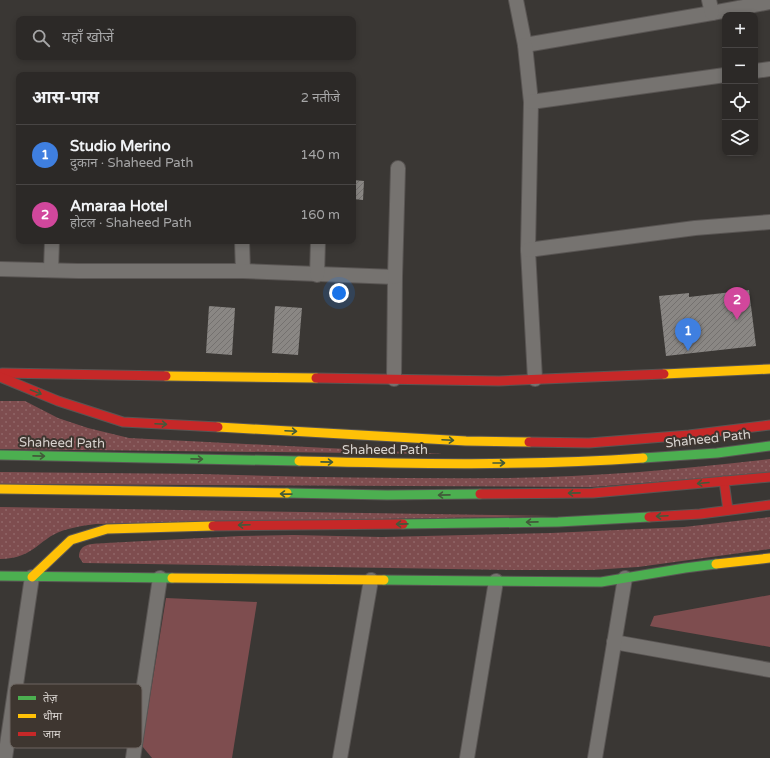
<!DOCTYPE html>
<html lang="hi">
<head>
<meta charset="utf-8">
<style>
	body { margin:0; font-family:"Varela Round","Noto Sans Devanagari",sans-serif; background:#34312f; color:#f1f3f6 }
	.controls { position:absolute; right:12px; top:12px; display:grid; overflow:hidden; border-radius:8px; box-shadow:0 2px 6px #0003 }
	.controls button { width:36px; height:36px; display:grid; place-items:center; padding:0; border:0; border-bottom:1px solid #484544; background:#2c2927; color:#f1f3f6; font:20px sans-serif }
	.you { position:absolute; left:339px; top:293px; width:14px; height:14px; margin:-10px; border:3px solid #fff; border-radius:50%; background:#1a73e8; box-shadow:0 0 0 6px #1a73e833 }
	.badge { display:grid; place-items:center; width:26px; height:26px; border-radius:50%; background:#1a73e8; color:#fff; font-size:13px; font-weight:700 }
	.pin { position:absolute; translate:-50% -33px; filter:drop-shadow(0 1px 2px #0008) }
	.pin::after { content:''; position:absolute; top:21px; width:14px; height:12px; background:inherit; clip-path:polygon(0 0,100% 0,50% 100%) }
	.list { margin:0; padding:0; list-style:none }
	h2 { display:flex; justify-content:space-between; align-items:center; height:52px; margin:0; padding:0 16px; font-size:17px }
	h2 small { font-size:13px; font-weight:400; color:#a6a6a7 }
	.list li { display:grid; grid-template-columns:26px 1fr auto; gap:12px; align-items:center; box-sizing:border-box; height:60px; padding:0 16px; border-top:1px solid #484544 }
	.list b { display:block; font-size:15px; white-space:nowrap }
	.list p { margin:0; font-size:13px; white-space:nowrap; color:#a6a6a7 }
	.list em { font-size:13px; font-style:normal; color:#a6a6a7 }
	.icon { flex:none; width:22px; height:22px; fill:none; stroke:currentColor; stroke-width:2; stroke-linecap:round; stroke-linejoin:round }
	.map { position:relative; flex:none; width:770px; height:758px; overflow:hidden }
	.search { position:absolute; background:#2c2927; box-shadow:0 2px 6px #0003; left:16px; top:16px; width:340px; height:44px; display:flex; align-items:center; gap:10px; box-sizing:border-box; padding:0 14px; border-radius:8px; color:#a6a6a7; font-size:15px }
	.panel { position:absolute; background:#2c2927; box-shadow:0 2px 6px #0003; left:16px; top:72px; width:340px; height:172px; border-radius:8px }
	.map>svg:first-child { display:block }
	.grass { fill:url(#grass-dots) }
	.green { fill:#7e4d4f }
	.building { fill:url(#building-hatch) }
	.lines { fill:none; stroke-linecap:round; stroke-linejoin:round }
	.street-casing { stroke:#595553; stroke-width:16 }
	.fast-casing { stroke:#595553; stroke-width:11 }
	.slow-casing { stroke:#595553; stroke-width:11 }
	.jam-casing { stroke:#595553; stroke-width:11 }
	.street { stroke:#767370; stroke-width:14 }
	.fast { stroke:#4caf50; stroke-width:9 }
	.slow { stroke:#ffc107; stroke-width:9 }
	.jam { stroke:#c62828; stroke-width:9 }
	.oneway { stroke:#425a3a }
	.labels { text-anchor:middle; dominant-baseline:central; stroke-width:4; stroke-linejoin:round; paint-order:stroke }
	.street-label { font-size:13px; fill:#d8d3cf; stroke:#3e3630 }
	.key { fill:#3e3630; stroke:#6c6560; stroke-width:1 }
	.key-label { font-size:11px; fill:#d8d3cf }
</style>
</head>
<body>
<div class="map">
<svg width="770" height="758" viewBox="0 0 770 758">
	<defs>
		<pattern id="grass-dots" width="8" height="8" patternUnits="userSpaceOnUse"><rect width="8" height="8" fill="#7e4d4f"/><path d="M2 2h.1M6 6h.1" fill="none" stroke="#906667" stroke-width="1.8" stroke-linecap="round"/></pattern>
		<pattern id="building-hatch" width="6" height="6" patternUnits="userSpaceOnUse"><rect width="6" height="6" fill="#8a8784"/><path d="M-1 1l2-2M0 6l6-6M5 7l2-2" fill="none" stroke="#74716f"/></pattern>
	</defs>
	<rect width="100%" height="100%" fill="#3a3734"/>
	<g class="grass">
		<polygon points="0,401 25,401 58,418 88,428 129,438 444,454 0,449"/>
		<path d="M770,459V473L592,487L0,484V472C67,473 134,473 201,474C303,477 405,479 507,478C595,477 683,469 770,459Z"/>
		<path d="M0,507L553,516L96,524C81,526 66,528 53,535C49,537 44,541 40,544C28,554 16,559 0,559Z"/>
		<path d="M770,517V549L638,567L592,570H510L83,563L79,557C79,542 94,544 106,543L240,536L293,535L382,537L551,533L684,527Z"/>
	</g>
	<g class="green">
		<polygon points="770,595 770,647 650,626 654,616"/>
		<polygon points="166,598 257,602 232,758 152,758 142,746"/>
	</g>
	<g class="building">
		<polygon points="353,180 364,181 363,200 353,199"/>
		<polygon points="749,290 756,346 666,356 659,296 689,293 689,297"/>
		<polygon points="209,306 235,308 232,355 206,353"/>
		<polygon points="275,306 302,308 298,355 272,353"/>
	</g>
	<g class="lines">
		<g class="street-casing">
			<g id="street">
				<polyline points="516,0 525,45 712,13 770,2"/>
				<polyline points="709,0 712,13"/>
				<polyline points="525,45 531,102 528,250 535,379"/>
				<polyline points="755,71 770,69"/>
				<polyline points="531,102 725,75"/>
				<polyline points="242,241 243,271"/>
				<polyline points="528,250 695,228 770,222"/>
				<polyline points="0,269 78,271 243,271 395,277 394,379"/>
				<polyline points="51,270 52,241"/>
				<polyline points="317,275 318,241"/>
				<polyline points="395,277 398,168"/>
				<polyline points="614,642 770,670"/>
				<polyline points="5,758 32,577"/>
				<polyline points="133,758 160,578"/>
				<polyline points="340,758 371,580"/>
				<polyline points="467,758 496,581"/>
				<polyline points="595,758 625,578"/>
			</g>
		</g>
		<g class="fast-casing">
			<g id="fast">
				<polyline points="0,455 299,461"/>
				<polyline points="643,458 717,453 770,446"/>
				<polyline points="287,493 387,495 480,494"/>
				<polyline points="403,524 558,522 649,517"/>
				<polyline points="0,576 172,578"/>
				<polyline points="384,580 601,582 685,568 716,564"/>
			</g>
		</g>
		<g class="slow-casing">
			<g id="slow">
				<polyline points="664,374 770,369"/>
				<polyline points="166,376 316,378"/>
				<polyline points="218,427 466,441 529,442"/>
				<path d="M299,461C413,464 529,466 643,458"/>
				<polyline points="0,489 287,493"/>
				<polyline points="716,564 770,558"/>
				<polyline points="32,577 71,540 107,529 213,526"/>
				<polyline points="172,578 384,580"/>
			</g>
		</g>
		<g class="jam-casing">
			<g id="jam">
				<polyline points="2,373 166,376"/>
				<polyline points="0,377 58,401 123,422 218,427"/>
				<polyline points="316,378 499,381 664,374"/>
				<polyline points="529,442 589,443 689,435 770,425"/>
				<polyline points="724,481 728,510"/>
				<polyline points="480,494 593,493 770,477"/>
				<polyline points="649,517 700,514 770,505"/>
				<polyline points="213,526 403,524"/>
			</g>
		</g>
		<use href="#street" class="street"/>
		<use href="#fast" class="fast"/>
		<use href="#slow" class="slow"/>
		<use href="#jam" class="jam"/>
	</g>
	<defs><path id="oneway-shaft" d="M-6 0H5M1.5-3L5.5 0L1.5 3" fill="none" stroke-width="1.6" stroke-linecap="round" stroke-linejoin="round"/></defs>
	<g class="oneway">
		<use href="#oneway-shaft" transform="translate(36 392) rotate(22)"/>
		<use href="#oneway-shaft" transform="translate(161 424) rotate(3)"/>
		<use href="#oneway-shaft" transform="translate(291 431) rotate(3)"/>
		<use href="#oneway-shaft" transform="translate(448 440) rotate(3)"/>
		<use href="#oneway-shaft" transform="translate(39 456) rotate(1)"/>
		<use href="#oneway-shaft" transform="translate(197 459) rotate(1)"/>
		<use href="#oneway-shaft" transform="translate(327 462) rotate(1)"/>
		<use href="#oneway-shaft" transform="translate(499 463)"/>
		<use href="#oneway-shaft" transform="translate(703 483) rotate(175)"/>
		<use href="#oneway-shaft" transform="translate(574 493) rotate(179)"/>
		<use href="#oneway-shaft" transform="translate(286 494) rotate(-179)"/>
		<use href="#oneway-shaft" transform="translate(444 495) rotate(179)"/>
		<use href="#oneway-shaft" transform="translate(662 516) rotate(177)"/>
		<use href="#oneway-shaft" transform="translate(532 522) rotate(179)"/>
		<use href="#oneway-shaft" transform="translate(402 524) rotate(179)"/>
		<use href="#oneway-shaft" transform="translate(244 525) rotate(178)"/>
	</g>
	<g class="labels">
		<g class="street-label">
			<text transform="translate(708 439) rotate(-6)">Shaheed Path</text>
			<text transform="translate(62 443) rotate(1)">Shaheed Path</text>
			<text x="385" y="450">Shaheed Path</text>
		</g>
	</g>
	<rect x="10" y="684" width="132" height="64" rx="6" class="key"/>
	<rect x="18" y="696" width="18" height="4" fill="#4caf50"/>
	<rect x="18" y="714" width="18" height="4" fill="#ffc107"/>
	<rect x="18" y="732" width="18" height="4" fill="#c62828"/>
	<g class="key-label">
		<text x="43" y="702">तेज़</text>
		<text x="43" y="720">धीमा</text>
		<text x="43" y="738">जाम</text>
	</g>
</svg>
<div class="controls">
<button>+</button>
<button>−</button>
<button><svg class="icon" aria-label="locate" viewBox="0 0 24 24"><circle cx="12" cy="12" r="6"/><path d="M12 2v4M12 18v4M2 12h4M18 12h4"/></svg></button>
<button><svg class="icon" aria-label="layers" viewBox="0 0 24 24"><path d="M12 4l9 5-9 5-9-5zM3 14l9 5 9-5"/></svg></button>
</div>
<div class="you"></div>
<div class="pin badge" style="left:688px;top:351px;background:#3f7fe0">1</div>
<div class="pin badge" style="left:737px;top:320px;background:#d1479c">2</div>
<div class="search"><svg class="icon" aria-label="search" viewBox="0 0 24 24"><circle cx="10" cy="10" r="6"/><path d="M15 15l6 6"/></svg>यहाँ खोजें</div>
<section class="panel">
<h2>आस-पास<small>2 नतीजे</small></h2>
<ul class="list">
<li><span class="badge" style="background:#3f7fe0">1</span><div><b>Studio Merino</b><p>दुकान · Shaheed Path</p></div><em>140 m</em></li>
<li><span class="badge" style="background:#d1479c">2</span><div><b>Amaraa Hotel</b><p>होटल · Shaheed Path</p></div><em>160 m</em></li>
</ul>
</section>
</div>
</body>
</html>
